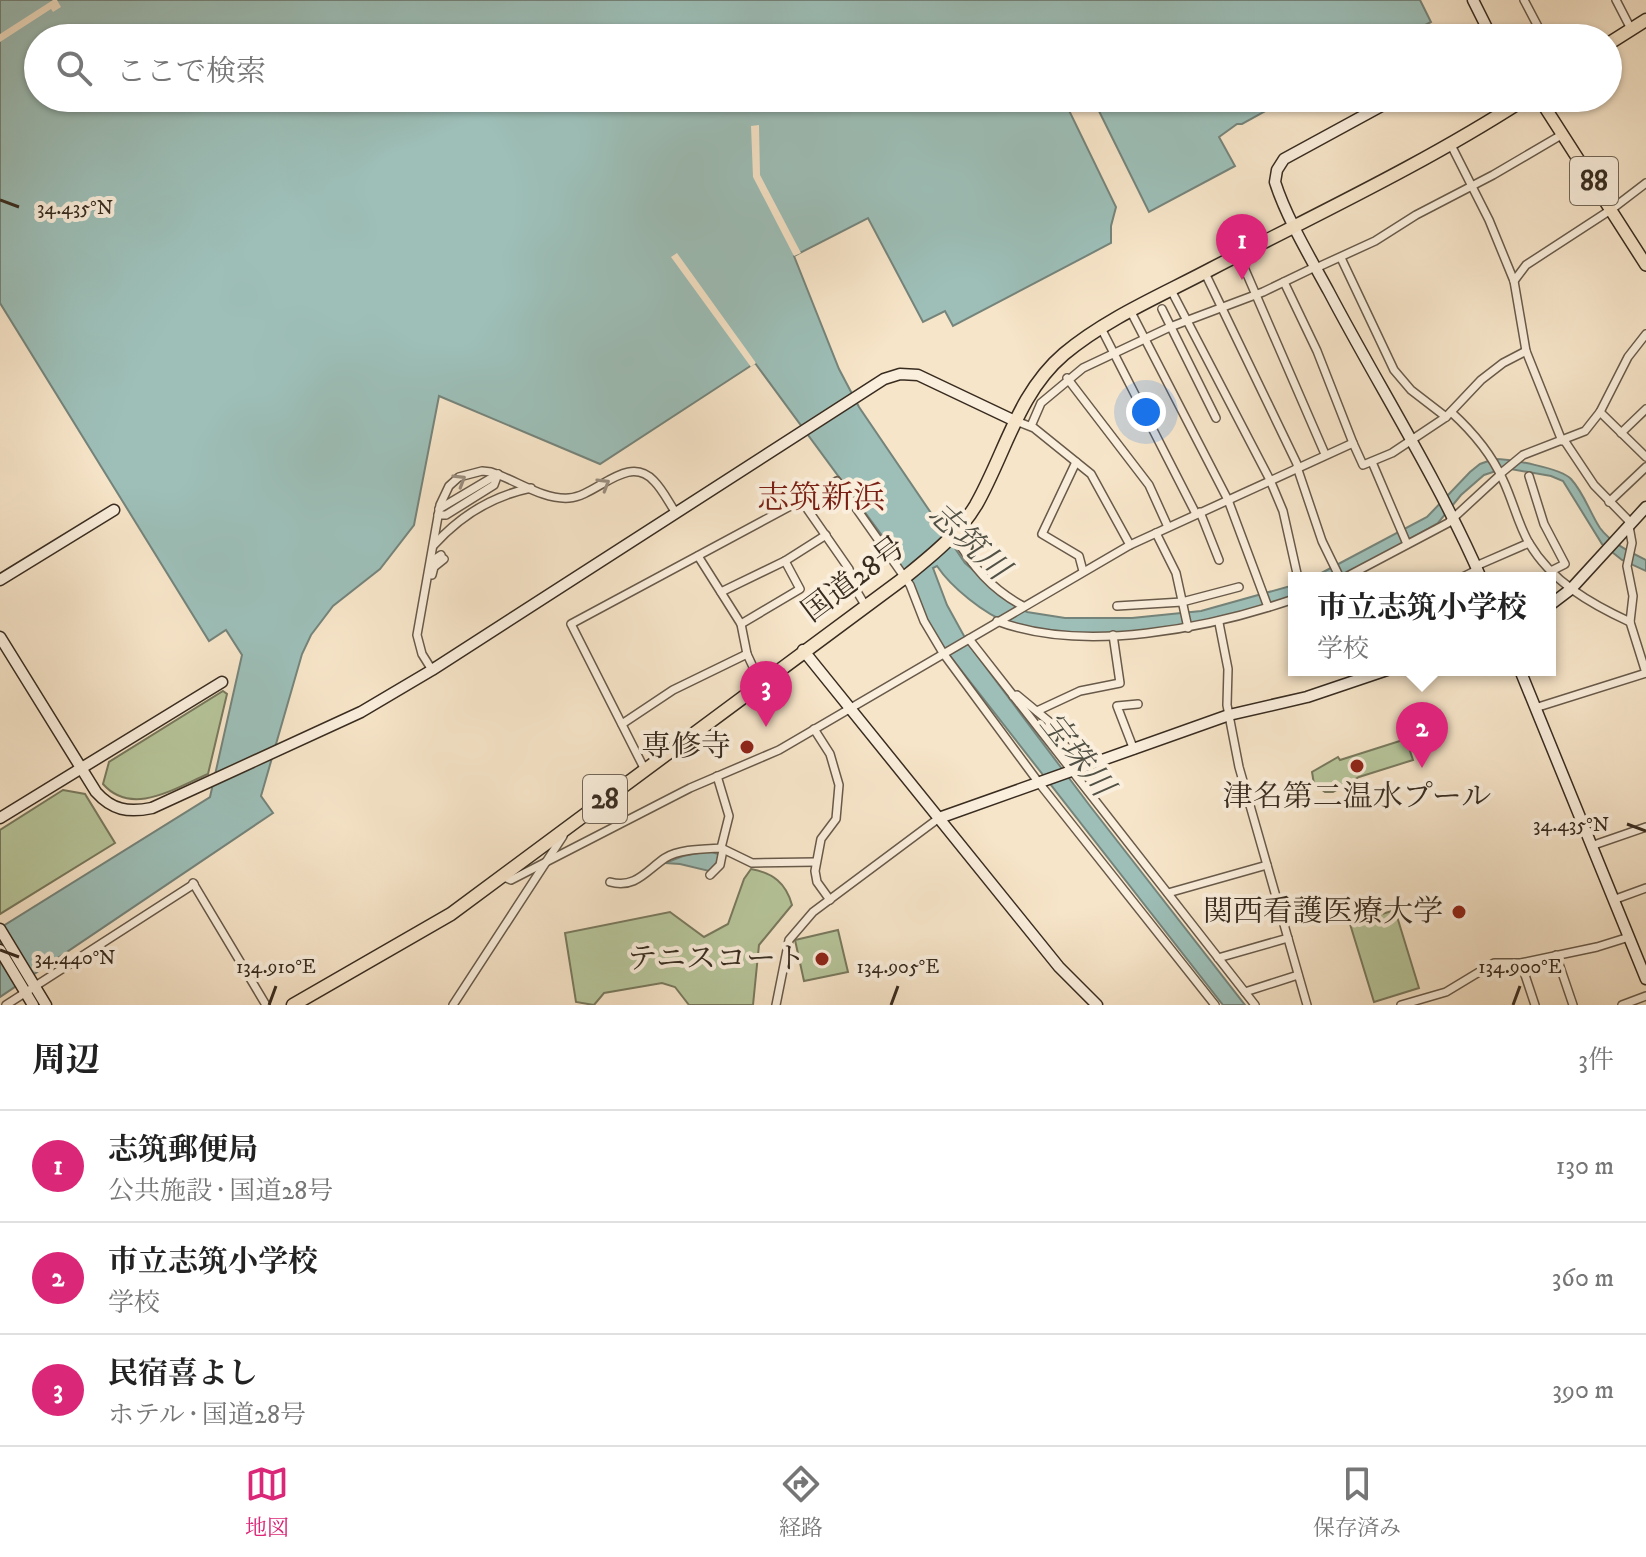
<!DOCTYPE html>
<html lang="ja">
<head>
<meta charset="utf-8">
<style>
	body { margin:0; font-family:"IM FELL DW Pica","Noto Serif JP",serif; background:#f2f2f2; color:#222 }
	.you { position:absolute; left:1146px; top:412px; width:28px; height:28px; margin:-20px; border:6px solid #fff; border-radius:50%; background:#1a73e8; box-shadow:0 0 0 12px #1a73e833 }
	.badge { display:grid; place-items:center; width:52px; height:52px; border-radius:50%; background:#db2777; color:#fff; font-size:26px; font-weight:700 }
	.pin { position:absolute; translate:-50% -66px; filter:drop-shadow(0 2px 4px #0008) }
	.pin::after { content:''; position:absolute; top:42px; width:28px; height:24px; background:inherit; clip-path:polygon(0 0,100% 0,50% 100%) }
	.popup { position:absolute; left:1288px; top:572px; width:268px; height:104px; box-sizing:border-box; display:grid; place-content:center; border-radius:0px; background:#fff; filter:drop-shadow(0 2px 6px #0005); font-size:26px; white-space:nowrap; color:#767676 }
	.popup b { font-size:30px; color:#222 }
	.popup::after { content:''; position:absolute; left:50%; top:100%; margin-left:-16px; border:16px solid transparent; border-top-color:#fff }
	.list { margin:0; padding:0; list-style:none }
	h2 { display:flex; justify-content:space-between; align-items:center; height:104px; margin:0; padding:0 32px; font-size:34px }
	h2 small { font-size:26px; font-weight:400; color:#767676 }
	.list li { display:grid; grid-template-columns:52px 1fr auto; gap:24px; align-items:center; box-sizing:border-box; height:112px; padding:0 32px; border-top:2px solid #e0e0e0 }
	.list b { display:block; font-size:30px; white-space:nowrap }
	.list p { margin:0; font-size:26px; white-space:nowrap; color:#767676 }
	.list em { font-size:26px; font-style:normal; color:#767676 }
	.icon { flex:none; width:44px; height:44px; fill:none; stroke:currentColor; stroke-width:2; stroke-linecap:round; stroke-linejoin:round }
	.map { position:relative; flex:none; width:1646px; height:1005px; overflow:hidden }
	.search { position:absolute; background:#fff; box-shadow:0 2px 6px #0004; left:24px; right:24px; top:24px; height:88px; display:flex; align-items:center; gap:20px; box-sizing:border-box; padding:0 28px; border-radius:44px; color:#767676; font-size:30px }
	.sheet { height:440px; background:#fff }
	nav { display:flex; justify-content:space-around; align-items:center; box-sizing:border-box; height:112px; border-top:2px solid #e0e0e0; background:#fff; font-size:22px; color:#767676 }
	nav a { display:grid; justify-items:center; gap:4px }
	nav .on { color:#db2777 }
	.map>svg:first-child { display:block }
	.green { fill:#b7c69b; stroke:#78795e; stroke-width:2 }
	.water { fill:#9dbfb8; stroke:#75847b; stroke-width:2 }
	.pier { fill:#f7e5c9 }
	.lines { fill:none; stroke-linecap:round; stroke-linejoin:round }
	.street-casing { stroke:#685a4a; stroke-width:10 }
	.secondary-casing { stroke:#382c20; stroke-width:13 }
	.primary-casing { stroke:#382c20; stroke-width:14 }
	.highway-casing { stroke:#382c20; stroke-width:15 }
	.street { stroke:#faeedc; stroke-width:7 }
	.secondary { stroke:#faeedc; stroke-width:10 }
	.primary { stroke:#f7e5c9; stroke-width:11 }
	.highway { stroke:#f7e5c9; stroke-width:12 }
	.oneway { stroke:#998d7e }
	.ticks { fill:none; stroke:#382c20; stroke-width:3 }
	.poi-dot { fill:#8f2418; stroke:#faeedc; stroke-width:3 }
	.labels { text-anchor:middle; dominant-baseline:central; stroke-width:8; stroke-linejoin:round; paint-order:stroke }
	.shield { fill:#faeedc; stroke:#726658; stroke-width:2 }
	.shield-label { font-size:28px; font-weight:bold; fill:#382c20 }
	.street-label { font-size:30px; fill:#382c20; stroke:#faeedc }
	.poi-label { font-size:30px; fill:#382c20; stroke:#faeedc; text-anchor:end }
	.neighbourhood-label { font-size:32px; fill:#7a1f14; stroke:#faeedc }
	.water-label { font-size:32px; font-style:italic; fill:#515146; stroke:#faeedc }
	.ticks-label { font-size:20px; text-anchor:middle; fill:#382c20; stroke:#faeedc; stroke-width:8; stroke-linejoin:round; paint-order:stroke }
</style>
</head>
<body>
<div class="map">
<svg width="1646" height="1005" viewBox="0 0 1646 1005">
	<rect width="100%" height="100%" fill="#f7e5c9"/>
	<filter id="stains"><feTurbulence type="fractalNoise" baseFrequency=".0025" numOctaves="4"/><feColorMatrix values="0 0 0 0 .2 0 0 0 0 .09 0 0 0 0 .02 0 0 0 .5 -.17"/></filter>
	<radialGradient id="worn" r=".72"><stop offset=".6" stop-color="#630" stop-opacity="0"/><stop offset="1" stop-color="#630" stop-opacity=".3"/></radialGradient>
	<g class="green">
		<path d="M223,691L227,694L208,774C175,788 132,817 103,784L109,762Z"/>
		<polygon points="1406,739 1413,760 1359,777 1333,792 1325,792 1314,784 1312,772 1338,757 1340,760"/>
		<polygon points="63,790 85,794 115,843 0,914 0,830"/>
		<path d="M751,869C773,873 786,883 792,905L759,945L753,1005H689L675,987L662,983L604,993L594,1005L576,1002L565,933L670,912L704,937L728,924L744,879Z"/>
		<polygon points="1395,910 1419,988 1374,1002 1350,924"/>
		<polygon points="838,930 848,972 804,981 795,940"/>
	</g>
	<g class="water">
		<path d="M0,0H1420L1431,22L1400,38H38V98H1063L1116,207L1111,226V243L953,326L945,311L923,322L868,218L794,256L839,369L859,407L965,563L1015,606L1027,612L1065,618H1132L1201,611L1294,585V597C1269,605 1243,615 1217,621C1159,634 1065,642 1009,623C984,614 951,587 937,566L933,568L947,605L969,645L1090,806L1245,1005H1223L943,647L928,624L912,585L889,545L755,363L600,464L439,396L414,525L380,569L333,606L311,635L302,654L261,796L273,813L0,997V928L210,797L242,655L226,630L209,641L0,303Z"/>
		<polygon points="1103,98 1289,98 1242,124 1237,124 1219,137 1235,166 1149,212 1095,103 1104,100"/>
		<path d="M1494,459C1510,459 1561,468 1571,479C1584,493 1590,513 1600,528C1611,543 1630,552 1646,560V571L1622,560L1602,544L1563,481L1551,476L1505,468L1484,475L1461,495L1438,523L1339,578H1312L1427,517L1470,472L1480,464Z"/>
		<polygon points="709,851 718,854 719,860 709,871 680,864 665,863 683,856"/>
	</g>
	<g class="pier">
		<polygon points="53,0 57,0 61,7 53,12 51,9 0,42 0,34"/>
		<polygon points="759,125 760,175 801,253 794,256 753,177 751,126"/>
		<polygon points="677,253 756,363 751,367 671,257"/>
	</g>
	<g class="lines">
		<g class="street-casing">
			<g id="street">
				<polyline points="1524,0 1544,38"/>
				<polyline points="1616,0 1631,29"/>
				<polyline points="1450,143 1489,220 1514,281 1526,351 1562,441"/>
				<polyline points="1341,258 1394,370 1411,390 1446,417"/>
				<polyline points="1243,265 1325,454"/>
				<polyline points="1316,268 1375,241 1416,215 1493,175 1563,134"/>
				<polyline points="1205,273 1298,466"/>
				<polyline points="1514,281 1526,265 1612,209 1646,183"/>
				<polyline points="1284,282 1317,351 1353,443"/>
				<polyline points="1171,290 1270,480 1283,511 1298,578"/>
				<polyline points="1162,309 1216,418"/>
				<polyline points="1131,312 1228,500 1268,607"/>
				<polyline points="1101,328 1196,514"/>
				<polyline points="1067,378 1149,485 1168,527"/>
				<path d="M1451,412C1473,432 1491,453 1503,480C1513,501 1518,524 1529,543C1552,582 1591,604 1630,622"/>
				<polyline points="1600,412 1646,457"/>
				<polyline points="1016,421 1034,428 1091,474 1130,545"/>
				<polyline points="1031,426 1041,403 1083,368 1170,327 1263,292 1315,267"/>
				<polyline points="1621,433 1646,409"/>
				<polyline points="1564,440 1594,485 1630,522"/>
				<polyline points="1076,462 1042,534 1079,556 1083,571"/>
				<polyline points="1372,462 1407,544"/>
				<polyline points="1297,467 1322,541 1340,578"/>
				<polyline points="1500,474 1523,455 1585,431 1600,412 1628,357 1646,334"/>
				<polyline points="1529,476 1544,524 1565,564 1551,571"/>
				<polyline points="801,500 849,569 856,590 865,605"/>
				<polyline points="1609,502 1646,467"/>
				<polyline points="439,509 498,474"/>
				<polyline points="1200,512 1219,560"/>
				<polyline points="438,515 446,515 494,485 498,474"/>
				<polyline points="1629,526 1632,543 1627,566 1633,596 1630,622 1646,673"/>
				<polyline points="1156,533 1176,573 1188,628"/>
				<path d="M954,535C972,566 991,589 1023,606"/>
				<path d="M434,545C461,515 492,496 531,488"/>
				<polyline points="698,556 741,624 747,654 760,682"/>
				<polyline points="1476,566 1529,543"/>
				<polyline points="434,567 435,559 441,555"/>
				<polyline points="432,575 434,567 444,559"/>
				<polyline points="1344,578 1448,523 1500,475"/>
				<polyline points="1461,578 1477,570"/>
				<polyline points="721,592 785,561 826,535"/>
				<polyline points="1117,606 1182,602 1239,587"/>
				<path d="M997,621C1084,654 1209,628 1294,599"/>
				<polyline points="1219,623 1228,669 1227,705 1239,767 1307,1005"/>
				<polyline points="741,624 800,589 785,561"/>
				<polyline points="969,639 1255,1005"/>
				<path d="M432,670L422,654L417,635L440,505L449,486L459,477L482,471L491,472C516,480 543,500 569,498C597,496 628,453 654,481C663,490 669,503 676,513"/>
				<polyline points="1013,696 1017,695 1098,762"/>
				<polyline points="1535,708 1646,673"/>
				<polyline points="1037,711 1080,691 1120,683 1113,635"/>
				<polyline points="622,724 673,690 747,654"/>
				<polyline points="814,729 830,754 839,785 836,819 821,839 815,871 817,882 830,900"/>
				<polyline points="1134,750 1117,706 1138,704"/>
				<polyline points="645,770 571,624 837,481 910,585 924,621 943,653 1039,783 1215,1005"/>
				<polyline points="1591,846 1646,827"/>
				<polyline points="721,848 752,863 816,862"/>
				<polyline points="710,875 720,865 723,850"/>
				<polyline points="502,876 511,880 690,788 779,750 1130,545 1353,443 1363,465 1392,453 1446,417 1481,380 1503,363 1526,351"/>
				<path d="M610,882C635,889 646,871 665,858C679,849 705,849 721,848L729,816L717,776"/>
				<polyline points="193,883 266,1005"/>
				<polyline points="1168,893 1267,865"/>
				<polyline points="1613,900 1646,888"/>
				<polyline points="1556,955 1573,1005"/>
				<polyline points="1218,958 1288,938"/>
				<polyline points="1521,963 1535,1005"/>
				<polyline points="1245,992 1298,975"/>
				<polyline points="6,1005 194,884"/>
				<polyline points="453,1005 563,836"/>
				<polyline points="776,1005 789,940 813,912 939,818"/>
				<polyline points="1401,1005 1446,992 1494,963 1521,963 1597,947 1629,937"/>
				<polyline points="1622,1005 1646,996"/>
			</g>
		</g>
		<g class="secondary-casing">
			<g id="secondary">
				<polyline points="1473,0 1492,38"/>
				<path d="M1396,98L1284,159L1277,170L1275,182C1286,217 1311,259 1329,292C1379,387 1438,479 1481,578"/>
				<polyline points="0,580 114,510"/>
				<polyline points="1550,605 1571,589 1646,507"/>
				<path d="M0,637L96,792C112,810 128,813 152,808L361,712L432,670L884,379L900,374L918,375L1015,421"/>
				<polyline points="803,650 1059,967 1097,1005"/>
				<polyline points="1520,670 1646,979"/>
				<polyline points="0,818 222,682"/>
				<polyline points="939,818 1229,715 1307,697 1387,670"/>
				<polyline points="0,929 46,1005"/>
				<polyline points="0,950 33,1005"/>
			</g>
		</g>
		<g class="primary-casing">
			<polyline id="primary" points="1539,98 1646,265"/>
		</g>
		<g class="highway-casing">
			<g id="highway">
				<polyline points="1608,44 1646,20"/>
				<path d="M293,1005L451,914L904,578C931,556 958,535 976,505C1005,454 1018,393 1064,354C1107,318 1162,295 1211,269C1317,214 1426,163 1526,98"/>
			</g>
		</g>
		<use href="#street" class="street"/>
		<use href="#secondary" class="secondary"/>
		<use href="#primary" class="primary"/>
		<use href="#highway" class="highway"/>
	</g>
	<defs><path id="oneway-chevron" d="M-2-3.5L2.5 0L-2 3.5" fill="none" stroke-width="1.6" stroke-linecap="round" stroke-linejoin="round" transform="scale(2)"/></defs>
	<g class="oneway">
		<use href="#oneway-chevron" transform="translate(460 480) rotate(-31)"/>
		<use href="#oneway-chevron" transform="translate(604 484) rotate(-31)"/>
	</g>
	<path class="ticks" d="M0,200L19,207M1627,824L1646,831M0,950L19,957M269,1005L276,986M891,1005L898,986M1513,1005L1520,986"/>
	<g class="poi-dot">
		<circle cx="747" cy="747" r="8"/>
		<circle cx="1357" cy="766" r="8"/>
		<circle cx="1459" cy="912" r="8"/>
		<circle cx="822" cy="959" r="8"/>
	</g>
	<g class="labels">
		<g class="shield">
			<rect x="1570" y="157" width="48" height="48" rx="6"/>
			<rect x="583" y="775" width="44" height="48" rx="6"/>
		</g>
		<g class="shield-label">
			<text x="1594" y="181">88</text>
			<text x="605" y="799">28</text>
		</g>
		<g class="street-label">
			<text transform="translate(854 580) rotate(-37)">国道28号</text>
		</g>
		<g class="poi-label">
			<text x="731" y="747">専修寺</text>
			<text x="1357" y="797" text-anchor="middle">津名第二温水プール</text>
			<text x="1443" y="912">関西看護医療大学</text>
			<text x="806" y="959">テニスコート</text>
		</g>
		<g class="neighbourhood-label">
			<text x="821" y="499">志筑新浜</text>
		</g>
		<g class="water-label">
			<text transform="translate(968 542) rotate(43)">志筑川</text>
			<text transform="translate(1076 755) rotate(52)">宝珠川</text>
		</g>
	</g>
	<g class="ticks-label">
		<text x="75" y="214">34.435°N</text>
		<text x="1571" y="831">34.435°N</text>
		<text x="75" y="964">34.440°N</text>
		<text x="276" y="973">134.910°E</text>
		<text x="898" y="973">134.905°E</text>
		<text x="1520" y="973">134.900°E</text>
	</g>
	<rect width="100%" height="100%" filter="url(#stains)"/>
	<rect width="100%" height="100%" fill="url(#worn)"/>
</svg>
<div class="you"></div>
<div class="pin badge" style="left:1242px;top:280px">1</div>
<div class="pin badge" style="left:1422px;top:768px">2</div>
<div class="popup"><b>市立志筑小学校</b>学校</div>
<div class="pin badge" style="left:766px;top:727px">3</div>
<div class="search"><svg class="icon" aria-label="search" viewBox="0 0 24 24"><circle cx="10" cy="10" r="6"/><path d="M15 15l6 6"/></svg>ここで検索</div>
</div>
<section class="sheet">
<h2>周辺<small>3件</small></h2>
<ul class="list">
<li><span class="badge">1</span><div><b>志筑郵便局</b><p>公共施設 · 国道28号</p></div><em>130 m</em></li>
<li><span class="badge">2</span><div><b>市立志筑小学校</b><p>学校</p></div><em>360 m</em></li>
<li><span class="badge">3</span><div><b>民宿喜よし</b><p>ホテル · 国道28号</p></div><em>390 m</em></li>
</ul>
</section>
<nav>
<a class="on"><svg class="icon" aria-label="map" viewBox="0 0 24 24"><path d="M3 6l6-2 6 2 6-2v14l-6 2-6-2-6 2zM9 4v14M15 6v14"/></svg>地図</a>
<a><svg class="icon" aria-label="directions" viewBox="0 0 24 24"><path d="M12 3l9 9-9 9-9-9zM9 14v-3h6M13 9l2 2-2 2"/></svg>経路</a>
<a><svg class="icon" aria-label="saved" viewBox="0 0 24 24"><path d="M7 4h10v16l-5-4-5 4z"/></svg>保存済み</a>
</nav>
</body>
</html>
